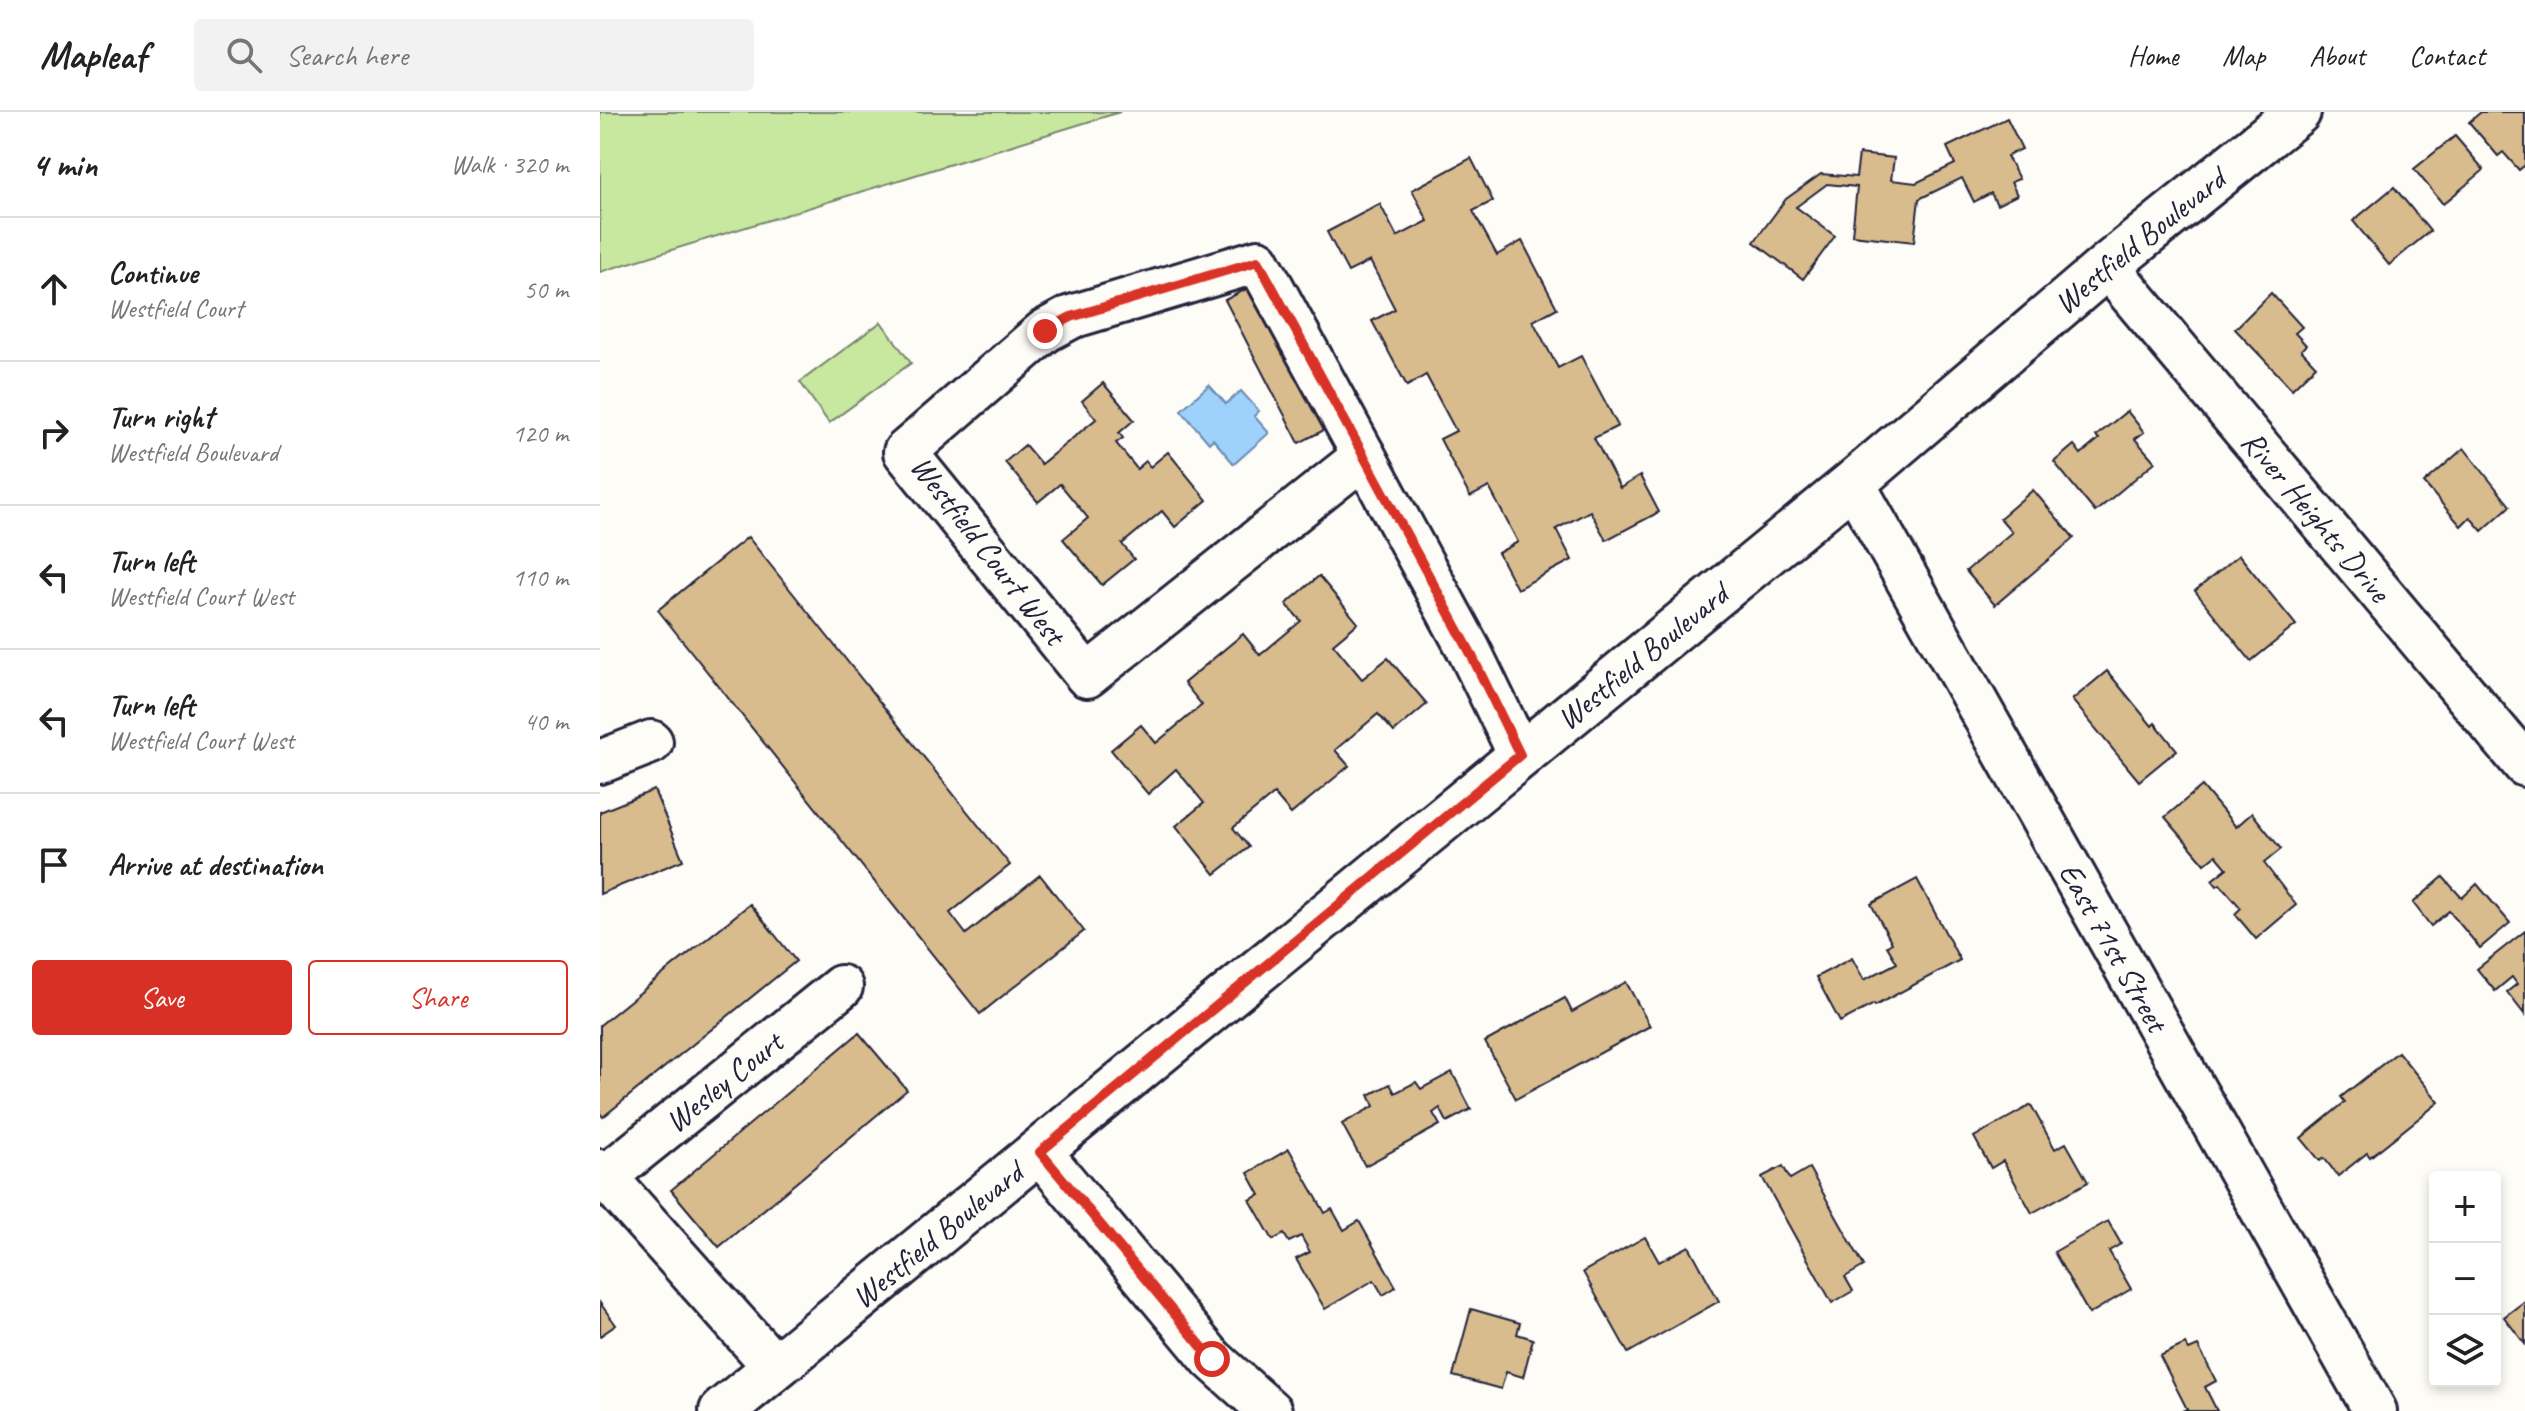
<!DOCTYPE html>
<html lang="en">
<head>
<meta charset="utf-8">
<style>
	body { margin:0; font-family:Caveat,sans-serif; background:#f2f2f2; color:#222 }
	.controls { position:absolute; right:24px; bottom:24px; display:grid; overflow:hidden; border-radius:8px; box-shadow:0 4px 12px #0003 }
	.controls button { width:72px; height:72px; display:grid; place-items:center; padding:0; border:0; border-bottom:2px solid #e0e0e0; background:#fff; color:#222; font:40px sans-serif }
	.stop { position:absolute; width:24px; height:24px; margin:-18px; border:6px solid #d93025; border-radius:50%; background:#fff }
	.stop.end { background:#d93025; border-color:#fff; box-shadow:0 2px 8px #0008 }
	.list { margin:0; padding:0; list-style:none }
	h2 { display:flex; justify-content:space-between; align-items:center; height:104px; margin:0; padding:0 32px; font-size:34px }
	h2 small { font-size:26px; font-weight:400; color:#767676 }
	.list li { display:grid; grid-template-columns:52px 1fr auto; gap:24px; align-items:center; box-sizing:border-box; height:144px; padding:0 32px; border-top:2px solid #e0e0e0 }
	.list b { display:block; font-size:30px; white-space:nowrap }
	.list p { margin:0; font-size:26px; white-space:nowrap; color:#767676 }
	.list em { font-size:26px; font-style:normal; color:#767676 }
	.actions { display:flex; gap:16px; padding:24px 32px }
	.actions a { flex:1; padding:18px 0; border:2px solid #d93025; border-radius:8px; text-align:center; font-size:28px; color:#d93025 }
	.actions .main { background:#d93025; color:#fff }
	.icon { flex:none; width:44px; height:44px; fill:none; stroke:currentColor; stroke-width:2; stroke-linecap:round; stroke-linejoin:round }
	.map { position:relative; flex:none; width:1925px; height:1299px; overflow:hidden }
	header { display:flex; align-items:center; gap:48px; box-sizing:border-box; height:112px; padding:0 40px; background:#fff; border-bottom:2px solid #e0e0e0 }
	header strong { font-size:38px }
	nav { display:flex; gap:44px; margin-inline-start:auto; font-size:28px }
	.search { width:560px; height:72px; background:#f2f2f2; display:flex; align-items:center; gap:20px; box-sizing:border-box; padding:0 28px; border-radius:8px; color:#767676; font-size:30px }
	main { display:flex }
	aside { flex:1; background:#fff }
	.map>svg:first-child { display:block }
	.green { fill:#c8e79f; stroke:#75846d; stroke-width:2 }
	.water { fill:#9ed1fb; stroke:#6c8bae; stroke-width:2 }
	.building { fill:#d9bc8d; stroke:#22223b; stroke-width:2 }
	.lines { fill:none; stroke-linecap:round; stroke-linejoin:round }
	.minor-casing { stroke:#22223b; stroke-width:48 }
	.tertiary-casing { stroke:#22223b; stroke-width:50 }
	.minor { stroke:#fdfcf7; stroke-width:42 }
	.tertiary { stroke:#fdfcf7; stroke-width:44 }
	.route { stroke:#d93025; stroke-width:10 }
	.labels { text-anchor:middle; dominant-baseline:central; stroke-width:6; stroke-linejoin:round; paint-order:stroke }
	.street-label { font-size:32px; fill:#22223b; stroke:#fdfcf7 }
</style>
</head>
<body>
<header>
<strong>Mapleaf</strong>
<div class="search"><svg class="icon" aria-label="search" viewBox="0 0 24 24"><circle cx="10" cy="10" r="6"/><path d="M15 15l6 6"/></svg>Search here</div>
<nav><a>Home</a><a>Map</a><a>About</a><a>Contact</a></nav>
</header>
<main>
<aside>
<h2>4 min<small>Walk · 320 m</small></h2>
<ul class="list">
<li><svg class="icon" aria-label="ahead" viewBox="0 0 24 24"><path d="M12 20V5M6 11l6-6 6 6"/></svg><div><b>Continue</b><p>Westfield Court</p></div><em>50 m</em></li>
<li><svg class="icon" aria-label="right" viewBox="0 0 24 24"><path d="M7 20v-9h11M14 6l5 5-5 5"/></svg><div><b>Turn right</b><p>Westfield Boulevard</p></div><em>120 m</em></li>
<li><svg class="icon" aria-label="left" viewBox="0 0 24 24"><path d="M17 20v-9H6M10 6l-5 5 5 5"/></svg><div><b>Turn left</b><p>Westfield Court West</p></div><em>110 m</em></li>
<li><svg class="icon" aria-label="left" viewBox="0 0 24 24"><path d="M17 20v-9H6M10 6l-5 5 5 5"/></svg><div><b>Turn left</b><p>Westfield Court West</p></div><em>40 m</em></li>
<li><svg class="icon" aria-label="arrive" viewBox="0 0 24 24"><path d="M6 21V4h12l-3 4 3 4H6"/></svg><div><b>Arrive at destination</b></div></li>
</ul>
<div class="actions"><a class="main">Save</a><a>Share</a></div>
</aside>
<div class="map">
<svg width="1925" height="1299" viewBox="0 0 1925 1299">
	<rect width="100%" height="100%" fill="#fdfcf7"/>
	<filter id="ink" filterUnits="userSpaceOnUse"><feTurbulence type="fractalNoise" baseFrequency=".0125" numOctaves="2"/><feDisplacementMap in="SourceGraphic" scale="16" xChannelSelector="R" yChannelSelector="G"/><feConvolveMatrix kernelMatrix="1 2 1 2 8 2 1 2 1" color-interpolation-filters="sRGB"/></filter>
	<g filter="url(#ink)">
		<g class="green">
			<polygon points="0,0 520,0 0,160"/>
			<polygon points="281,210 311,251 229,311 200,270"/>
		</g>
		<polygon class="water" points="609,273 626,292 641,279 659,299 654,304 669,321 634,352 613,327 609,331 581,298"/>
		<g class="building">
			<polygon points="1881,0 1925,0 1925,53 1919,58 1903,40 1898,44 1869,10"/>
			<polygon points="1407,6 1422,37 1407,44 1419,67 1411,70 1417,83 1397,93 1391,81 1374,90 1362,66 1319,87 1314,130 1252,123 1257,75 1227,72 1196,95 1235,124 1203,167 1154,130 1186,87 1221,62 1256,65 1259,42 1294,46 1291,68 1316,71 1355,52 1347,35"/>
			<polygon points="1855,24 1884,58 1843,92 1814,57"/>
			<polygon points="871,46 893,89 873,99 897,143 922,129 957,196 933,209 958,256 981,244 1018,314 994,326 1020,376 1040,364 1059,400 1006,428 990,399 956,417 972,448 917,477 898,441 918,430 889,375 870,385 840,327 856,319 826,263 807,274 772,209 795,197 770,149 748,160 727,120 780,92 797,125 828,109 812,78"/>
			<polygon points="1794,75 1830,119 1789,153 1753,109"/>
			<polygon points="656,172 730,315 699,331 625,188"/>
			<polygon points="1671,181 1702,215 1695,221 1706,233 1701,238 1716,254 1692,277 1635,217"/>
			<polygon points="503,271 534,308 519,321 523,326 516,331 537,357 546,349 550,355 568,340 607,388 575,415 562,399 522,432 534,447 502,473 463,427 488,406 460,372 438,390 405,350 425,333 441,352 496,307 482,289"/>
			<polygon points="1527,299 1544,320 1535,327 1555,350 1495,400 1454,350 1474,333 1481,342 1499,327 1496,324"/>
			<polygon points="1864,336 1910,394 1882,419 1870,405 1861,414 1824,371"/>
			<polygon points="1433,378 1474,426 1395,493 1366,459 1412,420 1400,406"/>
			<polygon points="148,425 410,753 350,801 366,822 440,763 484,819 380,902 58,498"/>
			<polygon points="1639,443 1696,513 1651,549 1595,479"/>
			<polygon points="719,464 758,511 733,532 762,567 788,546 827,592 794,620 778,602 735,638 749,654 691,702 674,682 633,716 649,735 615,762 576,714 604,691 576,657 548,682 511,638 541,613 556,631 602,593 584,571 643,522 660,543 701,509 686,492"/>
			<polygon points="1507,559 1552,614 1555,611 1577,638 1539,669 1472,588"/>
			<polygon points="1602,674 1636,715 1652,701 1681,737 1664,751 1696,793 1656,827 1635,802 1641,796 1620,772 1617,774 1612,768 1627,756 1616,743 1605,752 1565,705"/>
			<polygon points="54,678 83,748 0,782 0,700"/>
			<polygon points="1843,765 1862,786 1877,772 1910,811 1880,836 1849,799 1831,814 1813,791"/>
			<polygon points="1317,767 1360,848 1275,894 1274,892 1240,910 1216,865 1252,846 1264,868 1297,851 1287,834 1292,831 1271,792"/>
			<polygon points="150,792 196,849 3,1005 0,1001 0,913"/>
			<polygon points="1925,819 1925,903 1907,880 1917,872 1912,865 1895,879 1877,857"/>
			<polygon points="1026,870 1050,914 916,987 885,930 965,886 972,900"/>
			<polygon points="259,921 307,978 119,1135 71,1078"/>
			<polygon points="1798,940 1839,990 1770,1045 1767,1041 1738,1064 1724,1046 1720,1049 1701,1026 1745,990 1741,985"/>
			<polygon points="852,960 871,997 847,1010 840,996 833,1001 840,1013 765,1054 742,1012 774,994 769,983 790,972 795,981 816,970 821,977"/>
			<polygon points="1431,993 1455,1037 1466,1031 1488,1070 1432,1101 1403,1049 1391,1056 1374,1025"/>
			<polygon points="689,1037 725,1101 732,1097 744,1118 759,1109 796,1175 783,1183 774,1168 725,1197 696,1147 710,1140 701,1124 689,1130 684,1122 673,1128 650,1088 660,1083 648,1061"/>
			<polygon points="1183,1054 1190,1067 1209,1056 1264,1154 1245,1165 1253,1179 1232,1191 1162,1065"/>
			<polygon points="1508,1109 1521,1132 1509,1139 1531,1177 1489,1202 1454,1140"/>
			<polygon points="1045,1125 1059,1150 1089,1134 1119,1189 1028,1241 983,1160"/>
			<polygon points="1925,1189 1925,1232 1904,1205"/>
			<polygon points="0,1191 16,1213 0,1224"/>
			<polygon points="871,1197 920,1211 917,1222 933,1227 923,1265 906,1260 901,1277 853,1264"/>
			<polygon points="1585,1232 1589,1238 1598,1234 1616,1269 1605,1275 1617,1299 1582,1299 1587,1297 1560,1244"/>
		</g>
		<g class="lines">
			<g class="minor-casing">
				<g id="minor">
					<polygon points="658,149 764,344 487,564 305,340 445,219 471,205"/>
					<path id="s1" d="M1507,154L1925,653"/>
					<polyline points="764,344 869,538 920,643"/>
					<path id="s2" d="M1253,371L1775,1299"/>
					<polyline points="0,650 51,630"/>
					<polyline points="440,1040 612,1247 670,1299"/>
					<polyline points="0,1059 175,1255"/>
					<path id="s3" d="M5,1065L241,875"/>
				</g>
			</g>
			<g class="tertiary-casing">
				<g id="tertiary">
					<path id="s4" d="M122,1299L1253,371L1507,154L1698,0"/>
				</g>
			</g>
			<use href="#minor" class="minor"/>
			<use href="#tertiary" class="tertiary"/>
		</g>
	</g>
	<g class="lines" filter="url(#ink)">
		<polyline class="route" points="445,219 471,205 658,149 869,538 920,643 440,1040 612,1247"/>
	</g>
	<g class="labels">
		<g class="street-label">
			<text stroke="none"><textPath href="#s4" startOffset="1838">Westfield Boulevard</textPath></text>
			<text stroke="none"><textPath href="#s1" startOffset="326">River Heights Drive</textPath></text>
			<text transform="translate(388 438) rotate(52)">Westfield Court West</text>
			<text stroke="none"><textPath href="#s4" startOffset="1190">Westfield Boulevard</textPath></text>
			<text stroke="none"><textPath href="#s2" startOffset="532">East 71st Street</textPath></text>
			<text stroke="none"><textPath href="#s3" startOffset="152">Wesley Court</textPath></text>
			<text stroke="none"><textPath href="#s4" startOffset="278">Westfield Boulevard</textPath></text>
		</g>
	</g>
</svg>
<div class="controls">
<button>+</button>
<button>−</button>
<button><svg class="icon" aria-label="layers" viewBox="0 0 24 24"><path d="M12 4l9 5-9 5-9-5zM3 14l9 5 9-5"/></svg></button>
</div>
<div class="stop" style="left:612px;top:1247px"></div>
<div class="stop end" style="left:445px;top:219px"></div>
</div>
</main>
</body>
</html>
